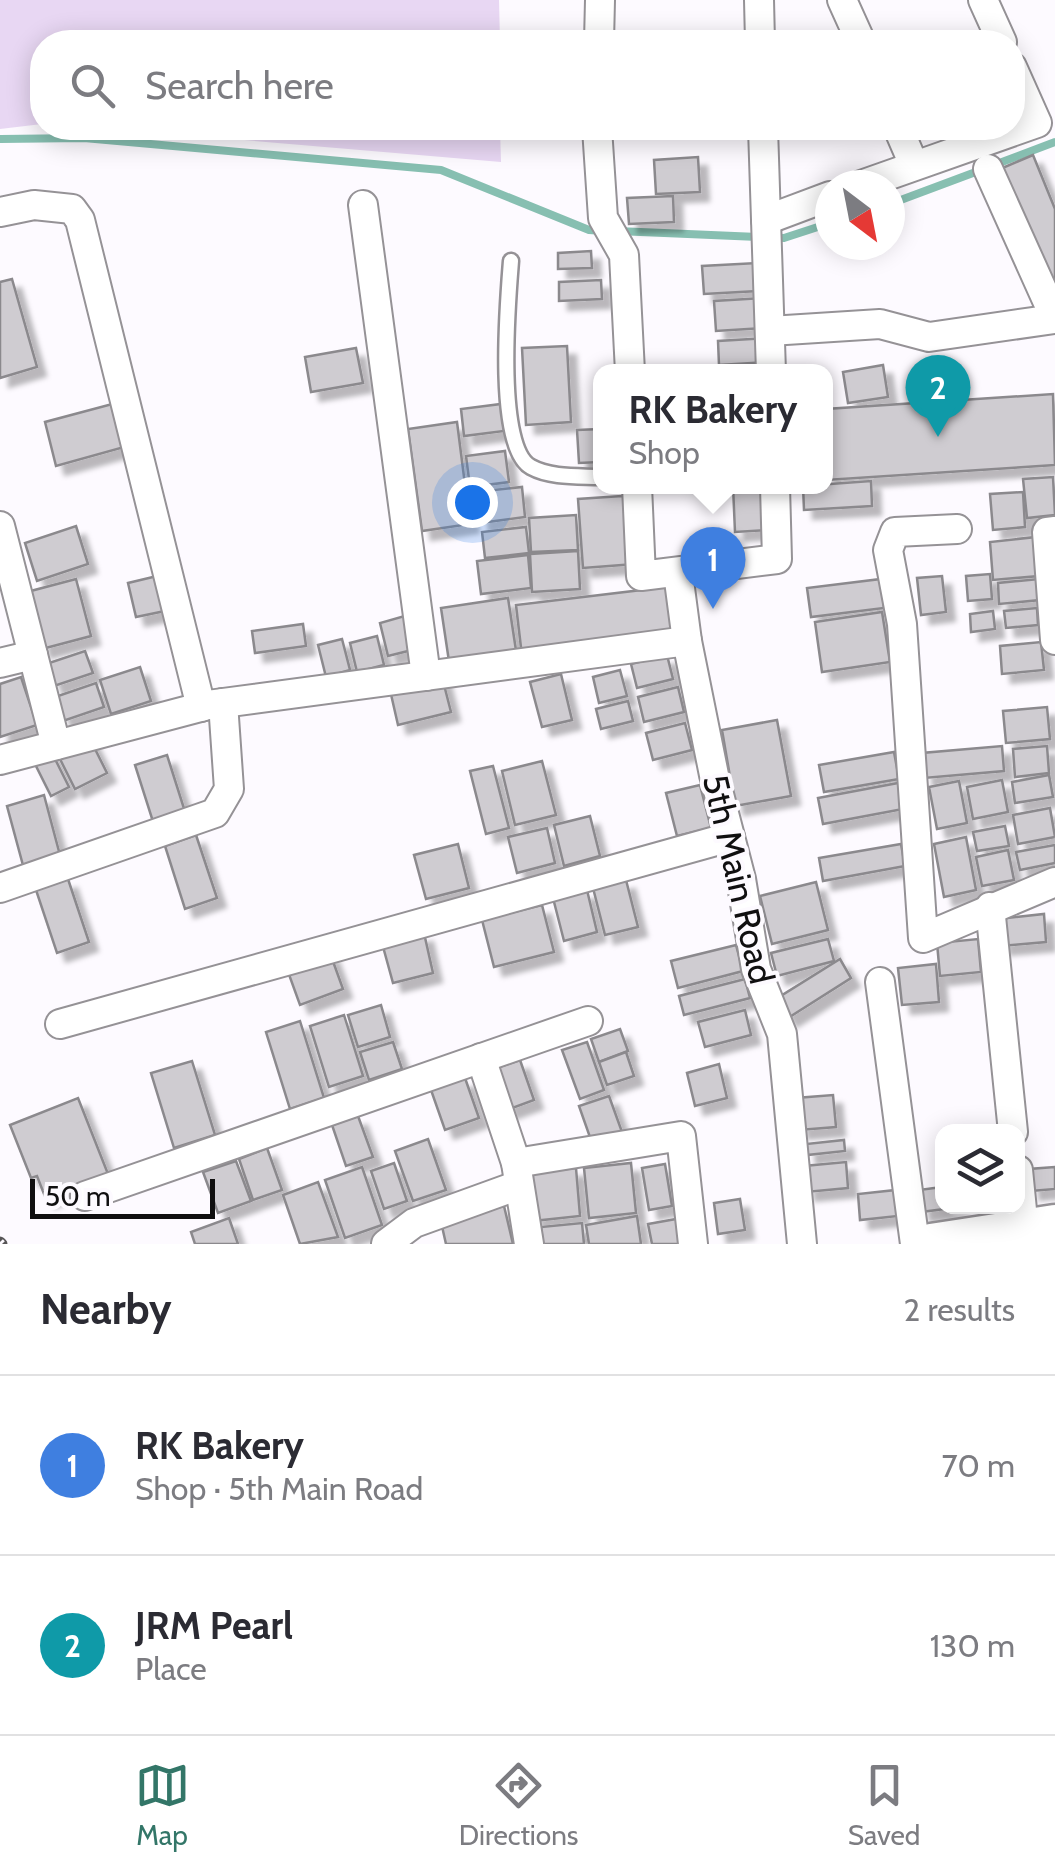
<!DOCTYPE html>
<html lang="en">
<head>
<meta charset="utf-8">
<style>
	body { margin:0; font-family:Cabin,sans-serif; background:#f2f2f3; color:#2b2b33 }
	.controls { position:absolute; right:30px; bottom:30px; display:grid; overflow:hidden; border-radius:20px; box-shadow:0 5px 25px #0003 }
	.controls button { width:90px; height:90px; display:grid; place-items:center; padding:0; border:0; border-bottom:2px solid #e1e1e2; background:#fff; color:#2b2b33; font:50px sans-serif }
	.compass { position:absolute; left:815px; top:170px; width:90px; height:90px; border-radius:50%; background:#fff; box-shadow:0 5px 25px #0003; rotate:148deg }
	.scale { position:absolute; left:30px; bottom:25px; width:185px; box-sizing:border-box; padding-left:10px; border:5px solid #100f10; border-top:0; font-size:28px; line-height:35px; white-space:nowrap; color:#100f10; -webkit-text-stroke:8px #fdfaff; paint-order:stroke }
	.you { position:absolute; left:472px; top:502px; width:35px; height:35px; margin:-25px; border:8px solid #fff; border-radius:50%; background:#1a73e8; box-shadow:0 0 0 15px #1a73e833 }
	.badge { display:grid; place-items:center; width:65px; height:65px; border-radius:50%; background:#337668; color:#fff; font-size:32px; font-weight:700 }
	.pin { position:absolute; translate:-50% -82px; filter:drop-shadow(0 2px 5px #0008) }
	.pin::after { content:''; position:absolute; top:52px; width:35px; height:30px; background:inherit; clip-path:polygon(0 0,100% 0,50% 100%) }
	.popup { position:absolute; left:593px; top:364px; width:240px; height:130px; box-sizing:border-box; display:grid; place-content:center; border-radius:20px; background:#fff; filter:drop-shadow(0 2px 8px #0005); font-size:32px; white-space:nowrap; color:#7c7c81 }
	.popup b { font-size:38px; color:#2b2b33 }
	.popup::after { content:''; position:absolute; left:50%; top:100%; margin-left:-20px; border:20px solid transparent; border-top-color:#fff }
	.list { margin:0; padding:0; list-style:none }
	h2 { display:flex; justify-content:space-between; align-items:center; height:130px; margin:0; padding:0 40px; font-size:42px }
	h2 small { font-size:32px; font-weight:400; color:#7c7c81 }
	.list li { display:grid; grid-template-columns:65px 1fr auto; gap:30px; align-items:center; box-sizing:border-box; height:180px; padding:0 40px; border-top:2px solid #e1e1e2 }
	.list b { display:block; font-size:38px; white-space:nowrap }
	.list p { margin:0; font-size:32px; white-space:nowrap; color:#7c7c81 }
	.list em { font-size:32px; font-style:normal; color:#7c7c81 }
	.icon { flex:none; width:55px; height:55px; fill:none; stroke:currentColor; stroke-width:2; stroke-linecap:round; stroke-linejoin:round }
	.map { position:relative; flex:none; width:1055px; height:1244px; overflow:hidden }
	.search { position:absolute; background:#fff; box-shadow:0 5px 25px #0003; left:30px; right:30px; top:30px; height:110px; display:flex; align-items:center; gap:25px; box-sizing:border-box; padding:0 35px; border-radius:40px; color:#7c7c81; font-size:38px }
	.sheet { height:490px; background:#fff }
	nav { display:flex; justify-content:space-around; align-items:center; box-sizing:border-box; height:140px; border-top:2px solid #e1e1e2; background:#fff; font-size:28px; color:#7c7c81 }
	nav a { display:grid; justify-items:center; gap:5px }
	nav .on { color:#337668 }
	.map>svg:first-child { display:block }
	.green { fill:#e8d7f3 }
	.lines { fill:none; stroke-linecap:round; stroke-linejoin:round }
	.stream { stroke:#87bfb1; stroke-width:8 }
	.building { fill:#cfccd1; stroke:#8b898d; stroke-width:2.5; filter:url(#shadow) }
	.lane-casing { stroke:#959296; stroke-width:19 }
	.street-casing { stroke:#959296; stroke-width:32 }
	.secondary-casing { stroke:#959296; stroke-width:45 }
	.lane { stroke:#fff; stroke-width:14 }
	.street { stroke:#fff; stroke-width:28 }
	.secondary { stroke:#fff; stroke-width:40 }
	.rail-casing { stroke:#575557; stroke-width:11 }
	.rail { stroke:#fdfaff; stroke-width:8; stroke-dasharray:22; stroke-linecap:butt }
	.labels { text-anchor:middle; dominant-baseline:central; stroke-width:8; stroke-linejoin:round; paint-order:stroke }
	.street-label { font-size:35px; fill:#100f10; stroke:#fdfaff }
</style>
</head>
<body>
<div class="map">
<svg width="1055" height="1244" viewBox="0 0 1055 1244">
	<defs>
		<filter id="shadow"><feDropShadow dx="9" dy="9" stdDeviation="2.5" flood-color="#0004"/></filter>
	</defs>
	<rect width="100%" height="100%" fill="#fdfaff"/>
	<g class="green">
		<polygon points="0,0 499,0 500,42 42,42 42,124 0,129"/>
		<polygon points="103,128 500,128 501,162"/>
	</g>
	<g class="lines">
		<g class="stream">
			<polyline points="0,139 84,138 441,170 589,230 603,231"/>
			<polyline points="994,165 1055,142"/>
			<polyline points="890,204 981,170"/>
			<polyline points="617,231 784,238 830,223"/>
		</g>
	</g>
	<g class="building">
		<polygon points="1033,155 1055,209 1055,303 1000,169"/>
		<polygon points="698,157 700,192 656,194 654,160"/>
		<polygon points="673,196 674,222 629,224 627,198"/>
		<polygon points="591,251 592,268 558,269 558,253"/>
		<polygon points="757,263 758,291 704,294 702,266"/>
		<polygon points="12,279 37,367 0,378 0,282"/>
		<polygon points="601,280 602,299 559,301 559,282"/>
		<polygon points="763,298 764,328 716,331 714,301"/>
		<polygon points="768,338 769,362 719,365 718,341"/>
		<polygon points="567,346 571,422 526,425 522,348"/>
		<polygon points="356,348 363,383 311,392 305,357"/>
		<polygon points="883,365 888,397 848,403 843,372"/>
		<polygon points="1053,394 1055,465 826,480 826,409"/>
		<polygon points="116,403 128,446 56,466 45,422"/>
		<polygon points="501,404 504,431 464,436 461,409"/>
		<polygon points="457,422 470,524 422,531 408,429"/>
		<polygon points="600,429 600,462 579,463 577,430"/>
		<polygon points="505,451 509,482 470,487 466,456"/>
		<polygon points="1053,477 1055,515 1027,518 1023,479"/>
		<polygon points="871,481 872,506 804,510 803,486"/>
		<polygon points="733,486 767,486 769,530 735,532"/>
		<polygon points="522,487 525,517 480,523 476,492"/>
		<polygon points="1023,492 1025,527 993,530 990,494"/>
		<polygon points="622,496 631,499 635,564 583,568 578,499"/>
		<polygon points="576,515 578,550 531,552 529,518"/>
		<polygon points="76,526 88,564 37,581 25,543"/>
		<polygon points="526,527 529,553 485,558 482,532"/>
		<polygon points="1036,537 1039,576 993,580 990,542"/>
		<polygon points="578,551 580,589 532,592 530,554"/>
		<polygon points="528,555 531,588 481,594 477,561"/>
		<polygon points="990,574 992,599 968,601 966,576"/>
		<polygon points="157,576 165,611 136,617 128,583"/>
		<polygon points="942,576 946,612 921,615 917,578"/>
		<polygon points="76,579 91,636 42,649 27,592"/>
		<polygon points="881,579 884,608 811,617 807,588"/>
		<polygon points="1039,579 1040,600 999,604 998,583"/>
		<polygon points="667,587 673,638 522,656 516,605"/>
		<polygon points="508,598 517,657 450,668 441,608"/>
		<polygon points="1037,608 1038,625 1006,628 1004,611"/>
		<polygon points="993,611 995,629 971,632 970,614"/>
		<polygon points="882,612 890,662 822,672 815,622"/>
		<polygon points="408,615 416,649 388,656 380,623"/>
		<polygon points="303,624 306,646 255,653 252,631"/>
		<polygon points="377,636 384,665 357,672 350,643"/>
		<polygon points="342,639 350,670 326,677 318,645"/>
		<polygon points="1041,642 1044,670 1002,674 1000,646"/>
		<polygon points="85,651 93,673 54,686 46,664"/>
		<polygon points="667,655 673,679 637,688 631,664"/>
		<polygon points="140,667 151,701 111,714 100,680"/>
		<polygon points="620,670 627,696 599,703 593,677"/>
		<polygon points="561,674 572,720 542,727 530,682"/>
		<polygon points="21,677 37,725 0,737 0,684"/>
		<polygon points="442,677 451,712 398,725 390,690"/>
		<polygon points="96,683 104,707 63,721 55,697"/>
		<polygon points="678,687 684,712 644,722 638,697"/>
		<polygon points="628,701 633,721 601,729 596,709"/>
		<polygon points="1047,707 1050,739 1006,743 1003,711"/>
		<polygon points="777,720 791,796 735,806 722,730"/>
		<polygon points="685,723 692,750 653,760 646,733"/>
		<polygon points="90,739 107,773 75,789 58,755"/>
		<polygon points="1002,746 1004,771 924,778 922,753"/>
		<polygon points="1047,746 1049,773 1015,777 1013,749"/>
		<polygon points="50,749 69,787 51,796 32,758"/>
		<polygon points="894,752 899,779 824,792 819,765"/>
		<polygon points="167,755 187,818 155,828 135,765"/>
		<polygon points="542,761 556,815 515,825 502,771"/>
		<polygon points="493,766 509,828 486,834 470,771"/>
		<polygon points="1049,775 1053,797 1015,803 1012,782"/>
		<polygon points="1002,780 1008,812 973,819 967,787"/>
		<polygon points="959,781 967,823 937,829 929,787"/>
		<polygon points="898,783 903,809 823,824 818,798"/>
		<polygon points="700,785 711,828 677,836 666,793"/>
		<polygon points="44,795 61,859 24,869 7,806"/>
		<polygon points="1050,808 1055,837 1018,844 1013,815"/>
		<polygon points="590,816 600,856 564,866 554,825"/>
		<polygon points="1005,826 1009,846 977,851 973,832"/>
		<polygon points="547,828 555,863 517,873 508,837"/>
		<polygon points="196,835 217,898 185,909 165,846"/>
		<polygon points="966,837 976,890 944,897 934,844"/>
		<polygon points="458,844 469,888 426,899 414,855"/>
		<polygon points="901,844 905,866 823,881 819,858"/>
		<polygon points="1055,845 1055,863 1020,870 1016,852"/>
		<polygon points="1008,850 1014,880 982,886 976,857"/>
		<polygon points="68,879 89,942 57,953 36,890"/>
		<polygon points="626,880 638,927 605,935 593,888"/>
		<polygon points="816,882 828,930 772,944 760,896"/>
		<polygon points="587,890 597,932 564,941 553,898"/>
		<polygon points="542,905 554,952 494,967 482,920"/>
		<polygon points="1044,914 1046,942 1001,946 998,919"/>
		<polygon points="424,933 433,973 393,983 382,943"/>
		<polygon points="828,939 834,961 777,976 771,953"/>
		<polygon points="978,939 981,972 940,976 937,943"/>
		<polygon points="736,945 743,971 678,988 671,961"/>
		<polygon points="330,953 343,989 300,1005 287,969"/>
		<polygon points="840,959 851,978 788,1018 776,999"/>
		<polygon points="936,964 939,1002 902,1005 898,968"/>
		<polygon points="745,979 750,998 684,1015 679,996"/>
		<polygon points="381,1005 390,1037 358,1047 348,1015"/>
		<polygon points="745,1010 751,1035 705,1047 698,1022"/>
		<polygon points="344,1015 363,1076 329,1087 310,1026"/>
		<polygon points="300,1021 324,1098 290,1109 266,1032"/>
		<polygon points="620,1029 628,1051 599,1062 591,1039"/>
		<polygon points="393,1042 402,1069 369,1080 360,1052"/>
		<polygon points="587,1042 604,1090 580,1099 562,1050"/>
		<polygon points="626,1052 634,1076 607,1085 599,1062"/>
		<polygon points="520,1060 534,1100 507,1110 493,1069"/>
		<polygon points="192,1061 215,1135 174,1148 151,1073"/>
		<polygon points="719,1064 727,1098 695,1106 687,1073"/>
		<polygon points="465,1078 479,1118 445,1130 431,1090"/>
		<polygon points="833,1095 836,1127 799,1130 796,1098"/>
		<polygon points="609,1096 622,1132 592,1143 579,1106"/>
		<polygon points="78,1098 108,1174 46,1199 37,1176 31,1178 10,1125"/>
		<polygon points="358,1116 373,1157 346,1166 332,1125"/>
		<polygon points="428,1139 446,1190 413,1201 395,1151"/>
		<polygon points="844,1140 845,1151 807,1155 806,1144"/>
		<polygon points="267,1148 282,1190 253,1200 239,1159"/>
		<polygon points="236,1161 251,1201 218,1213 203,1172"/>
		<polygon points="846,1162 848,1188 806,1192 804,1166"/>
		<polygon points="394,1163 407,1201 384,1209 371,1171"/>
		<polygon points="631,1163 636,1213 589,1218 584,1168"/>
		<polygon points="665,1164 672,1206 649,1210 642,1168"/>
		<polygon points="362,1167 382,1225 345,1238 325,1180"/>
		<polygon points="1055,1167 1055,1189 1031,1191 1029,1169"/>
		<polygon points="576,1168 580,1216 533,1221 528,1173"/>
		<polygon points="318,1182 338,1237 300,1244 283,1195"/>
		<polygon points="942,1187 942,1206 960,1207 921,1212 919,1190"/>
		<polygon points="896,1190 898,1216 860,1220 858,1194"/>
		<polygon points="740,1199 745,1230 718,1234 714,1203"/>
		<polygon points="504,1206 513,1244 446,1244 441,1222"/>
		<polygon points="637,1216 641,1244 589,1244 586,1225"/>
		<polygon points="229,1218 238,1244 195,1244 191,1232"/>
		<polygon points="676,1219 680,1244 652,1244 648,1224"/>
		<polygon points="582,1223 584,1244 543,1244 541,1227"/>
	</g>
	<g class="lines">
		<g class="lane-casing">
			<path id="lane" d="M511,261C508,299 495,448 531,467C551,478 578,476 600,477"/>
		</g>
		<g class="street-casing">
			<g id="street">
				<polyline points="759,0 760,42"/>
				<polyline points="842,0 861,42"/>
				<polyline points="983,0 1002,42"/>
				<polyline points="599,42 600,0"/>
				<polyline points="597,128 603,218 624,255 630,372"/>
				<polyline points="763,128 771,372"/>
				<polyline points="898,128 914,165"/>
				<polyline points="988,169 1055,318"/>
				<polyline points="861,185 1037,123 1012,67"/>
				<polyline points="363,205 426,676"/>
				<polyline points="0,212 34,205 72,209 80,220 201,707"/>
				<polyline points="766,220 830,196"/>
				<polyline points="770,331 880,324 929,337 1054,319"/>
				<polyline points="637,486 641,576 777,559 775,486"/>
				<polyline points="0,526 56,745"/>
				<polyline points="957,529 895,532 888,550 902,624 923,938 1055,882"/>
				<polyline points="1055,531 1047,532 1055,640"/>
				<polyline points="678,573 687,641 714,775 741,879 756,969 782,1034 802,1244"/>
				<polyline points="0,663 33,655"/>
				<polyline points="0,760 208,705 687,641"/>
				<polyline points="0,888 215,813 229,789 223,703"/>
				<polyline points="990,907 1013,1132"/>
				<polyline points="880,982 915,1244"/>
				<polyline points="60,1024 730,837"/>
				<polyline points="481,1058 516,1163 529,1244"/>
				<polyline points="516,1163 681,1136 693,1244"/>
				<polyline points="1018,1170 1024,1230"/>
				<polyline points="85,1196 588,1021"/>
				<polyline points="386,1244 414,1223 519,1185"/>
			</g>
		</g>
		<g class="secondary-casing">
			<polyline id="secondary" points="931,1244 1055,1225"/>
		</g>
		<use href="#lane" class="lane"/>
		<use href="#street" class="street"/>
		<use href="#secondary" class="secondary"/>
		<g class="rail-casing">
			<polyline id="rail" points="0,1242 2,1244"/>
		</g>
		<use href="#rail" class="rail"/>
	</g>
	<g class="labels">
		<g class="street-label">
			<text transform="translate(739 879) rotate(77)">5th Main Road</text>
		</g>
	</g>
</svg>
<div class="controls">
<button><svg class="icon" aria-label="layers" viewBox="0 0 24 24"><path d="M12 4l9 5-9 5-9-5zM3 14l9 5 9-5"/></svg></button>
</div>
<svg class="compass" viewBox="-18 -18 36 36"><path d="M0-13l5 13h-10z" fill="#e53935"/><path d="M0 13l5-13h-10z" fill="#7c7c81"/></svg>
<div class="scale">50 m</div>
<div class="you"></div>
<div class="pin badge" style="left:713px;top:609px;background:#3f7fe0">1</div>
<div class="popup"><b>RK Bakery</b>Shop</div>
<div class="pin badge" style="left:938px;top:437px;background:#0f9aa8">2</div>
<div class="search"><svg class="icon" aria-label="search" viewBox="0 0 24 24"><circle cx="10" cy="10" r="6"/><path d="M15 15l6 6"/></svg>Search here</div>
</div>
<section class="sheet">
<h2>Nearby<small>2 results</small></h2>
<ul class="list">
<li><span class="badge" style="background:#3f7fe0">1</span><div><b>RK Bakery</b><p>Shop · 5th Main Road</p></div><em>70 m</em></li>
<li><span class="badge" style="background:#0f9aa8">2</span><div><b>JRM Pearl</b><p>Place</p></div><em>130 m</em></li>
</ul>
</section>
<nav>
<a class="on"><svg class="icon" aria-label="map" viewBox="0 0 24 24"><path d="M3 6l6-2 6 2 6-2v14l-6 2-6-2-6 2zM9 4v14M15 6v14"/></svg>Map</a>
<a><svg class="icon" aria-label="directions" viewBox="0 0 24 24"><path d="M12 3l9 9-9 9-9-9zM9 14v-3h6M13 9l2 2-2 2"/></svg>Directions</a>
<a><svg class="icon" aria-label="saved" viewBox="0 0 24 24"><path d="M7 4h10v16l-5-4-5 4z"/></svg>Saved</a>
</nav>
</body>
</html>
